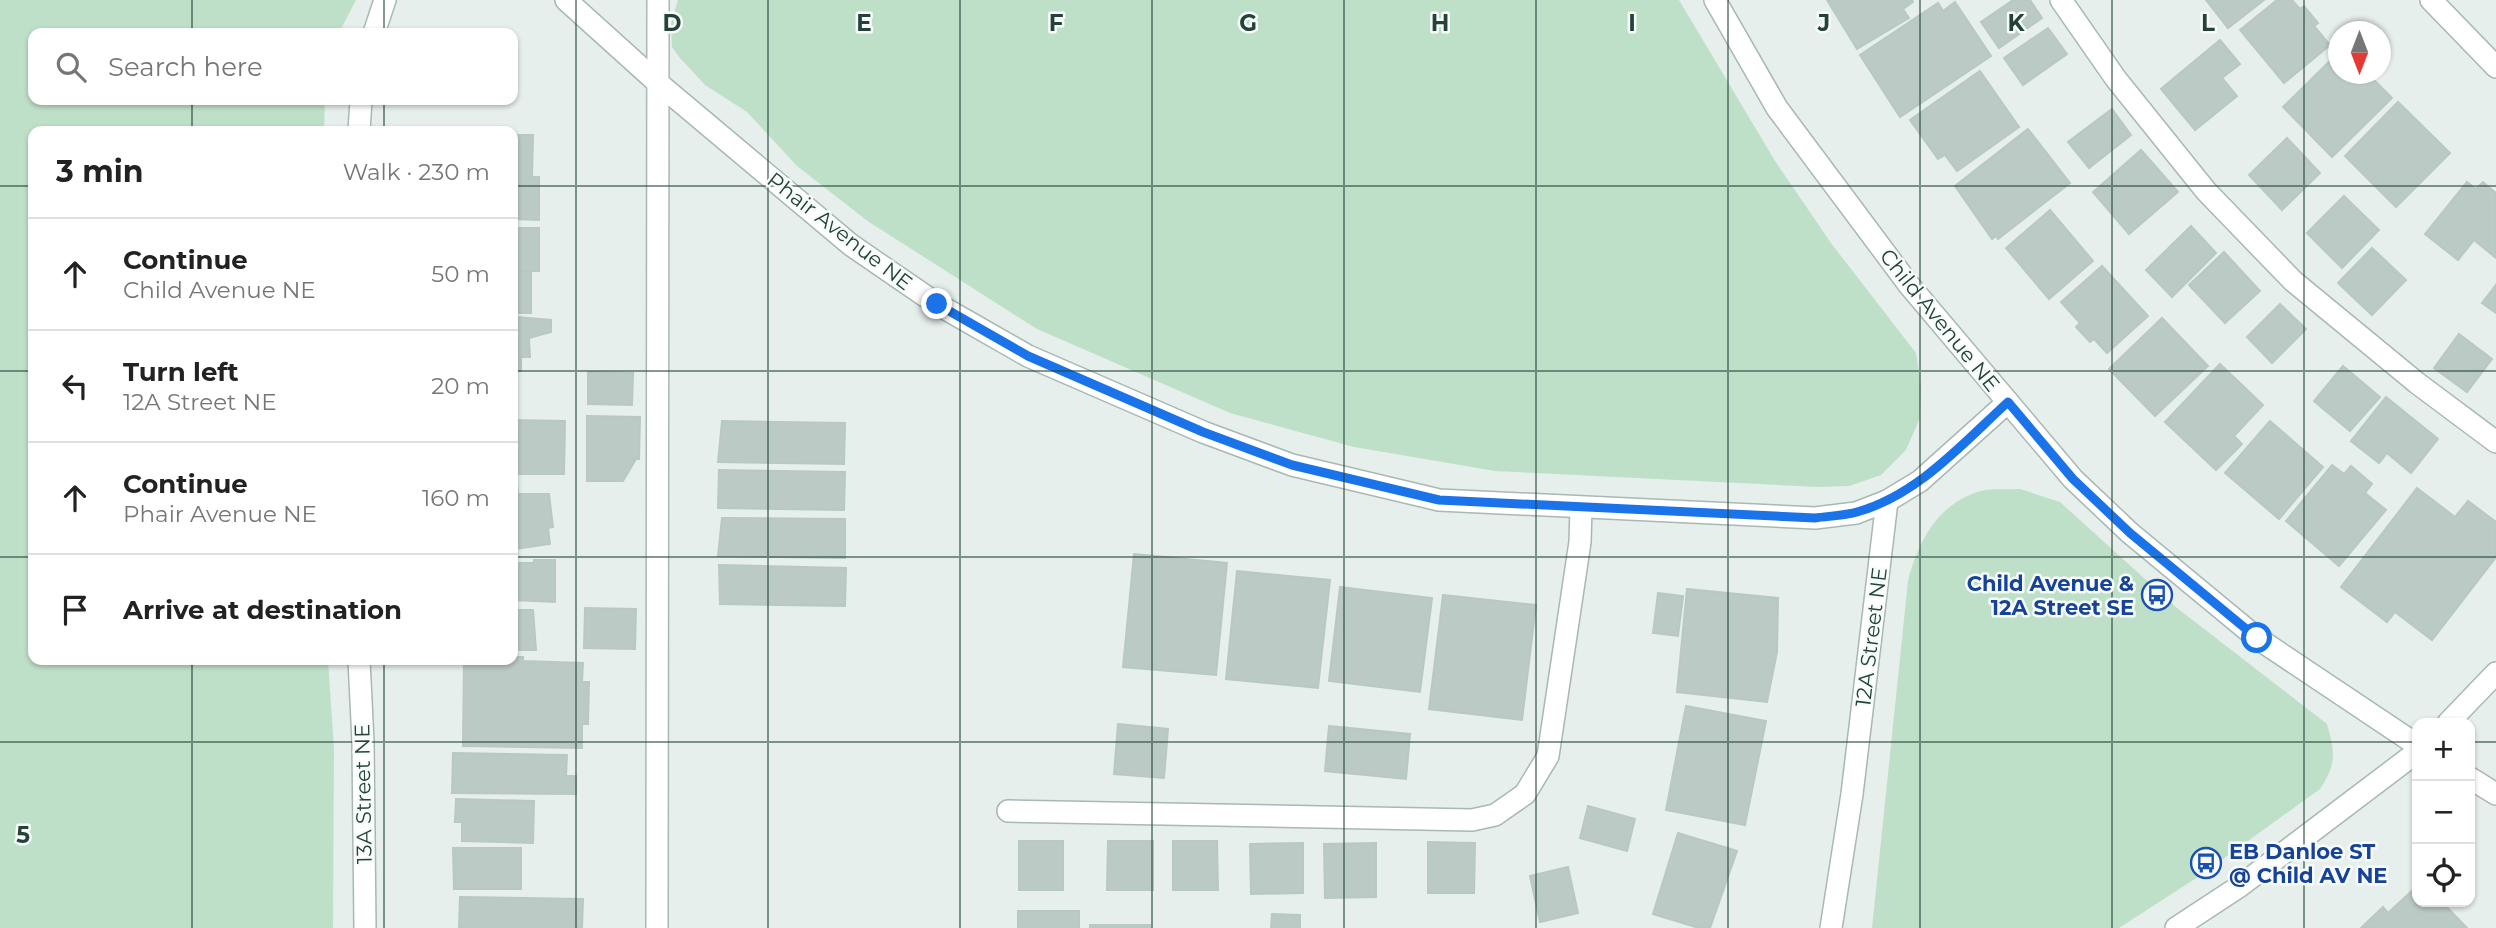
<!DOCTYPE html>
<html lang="en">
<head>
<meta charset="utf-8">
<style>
	body { margin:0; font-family:Montserrat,sans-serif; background:#f6f6f6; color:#222 }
	.controls { position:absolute; right:21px; bottom:21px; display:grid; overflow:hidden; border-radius:14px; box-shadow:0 2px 5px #0004 }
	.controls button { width:63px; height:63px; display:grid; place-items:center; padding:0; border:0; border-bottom:2px solid #e0e0e0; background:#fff; color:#222; font:35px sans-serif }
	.compass { position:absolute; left:2328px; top:21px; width:63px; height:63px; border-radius:50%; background:#fff; box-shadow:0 2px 5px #0004; rotate:180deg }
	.stop { position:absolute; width:21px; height:21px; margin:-16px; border:5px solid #1a73e8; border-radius:50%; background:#fff }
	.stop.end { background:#1a73e8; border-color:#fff; box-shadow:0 2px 7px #0008 }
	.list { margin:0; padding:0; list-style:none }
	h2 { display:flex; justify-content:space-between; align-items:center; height:91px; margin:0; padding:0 28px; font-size:30px }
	h2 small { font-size:23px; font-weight:400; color:#767676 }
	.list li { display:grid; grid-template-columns:46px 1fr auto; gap:21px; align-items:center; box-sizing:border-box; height:112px; padding:0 28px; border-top:2px solid #e0e0e0 }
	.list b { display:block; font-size:26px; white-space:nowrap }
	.list p { margin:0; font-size:23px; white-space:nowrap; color:#767676 }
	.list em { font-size:23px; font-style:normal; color:#767676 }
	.icon { flex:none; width:38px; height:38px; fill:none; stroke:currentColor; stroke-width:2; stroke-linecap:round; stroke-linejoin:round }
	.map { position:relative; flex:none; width:2496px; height:928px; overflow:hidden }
	.search { position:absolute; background:#fff; box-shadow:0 2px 5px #0004; left:28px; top:28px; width:490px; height:77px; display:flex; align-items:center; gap:18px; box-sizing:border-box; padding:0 24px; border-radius:14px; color:#767676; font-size:26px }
	.panel { position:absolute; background:#fff; box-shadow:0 2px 5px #0004; left:28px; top:126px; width:490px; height:539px; border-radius:14px }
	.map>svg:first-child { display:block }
	.green { fill:#bfe0c8 }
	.building { fill:#bbcac4; stroke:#b8c9c2; stroke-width:2 }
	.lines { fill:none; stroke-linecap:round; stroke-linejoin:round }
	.minor-casing { stroke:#a8b8b2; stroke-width:24 }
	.minor { stroke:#fff; stroke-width:21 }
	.route { stroke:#1a73e8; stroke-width:9 }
	.grid { fill:none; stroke:#24423a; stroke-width:2; stroke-opacity:0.55 }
	.labels { text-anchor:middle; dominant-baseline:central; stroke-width:5; stroke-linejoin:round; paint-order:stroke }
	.street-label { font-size:21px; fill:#24423a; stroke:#f7fbf9 }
	.transit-label { font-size:21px; font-weight:bold; fill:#164399; stroke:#f7fbf9; text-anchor:end }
	.grid-label { font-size:23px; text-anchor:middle; font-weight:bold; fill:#24423a; stroke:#f7fbf9; stroke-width:5; stroke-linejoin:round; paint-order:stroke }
</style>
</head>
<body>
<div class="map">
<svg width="2496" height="928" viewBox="0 0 2496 928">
	<rect width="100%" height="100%" fill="#e6efeb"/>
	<g class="green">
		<polygon points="0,0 356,0 339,33 33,33 33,100 325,100 324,131 33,131 33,660 328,660 334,748 333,928 0,928"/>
		<polygon points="678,0 1679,0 1775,161 1831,243 1916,353 1921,386 1920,418 1906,450 1881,475 1849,486 1819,487 1495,471 1354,447 1230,413 1037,329 869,222 797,166 747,112 705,85 680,58 672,47 671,23"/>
		<path d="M2020,489L2060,502L2177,608L2327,724C2335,753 2337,763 2320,789L2198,877L2119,928H1872L1908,581C1918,541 1938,503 1981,491C1993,488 2008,490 2020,489Z"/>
	</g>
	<g class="building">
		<polygon points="1827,0 1912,0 1913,2 1903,9 1909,18 1857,49"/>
		<polygon points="2013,0 2030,0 2042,18 1999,48 1981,22"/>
		<polygon points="2206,0 2264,0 2228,28"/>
		<polygon points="2277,0 2292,0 2300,9 2304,6 2318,23 2314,26 2330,45 2284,83 2240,30"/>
		<polygon points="1955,2 1991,56 1900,117 1860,55 1938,3 1943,11"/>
		<polygon points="2048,28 2067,54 2023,85 2004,58"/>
		<polygon points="2220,40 2240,64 2222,78 2237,96 2195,130 2161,89"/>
		<polygon points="2338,53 2338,74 2368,74 2392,98 2332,157 2283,107"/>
		<polygon points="1980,71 2019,127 1957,171 1945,155 1938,159 1910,120"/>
		<polygon points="2398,102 2450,153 2396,207 2345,156"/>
		<polygon points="2112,109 2131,135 2089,168 2068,142"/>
		<polygon points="2028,129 2070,183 1998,239 1996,236 1992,239 1955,186"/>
		<polygon points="513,135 533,135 532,177 539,177 539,220 513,219"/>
		<polygon points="2287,138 2320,173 2282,210 2249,175"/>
		<polygon points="2141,150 2178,192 2129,234 2093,192"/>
		<polygon points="2467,182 2476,189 2483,182 2496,193 2496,258 2474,240 2458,260 2425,234"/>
		<polygon points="2344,196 2379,230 2342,268 2307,233"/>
		<polygon points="2050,210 2093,261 2049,299 2006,248"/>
		<polygon points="2191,226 2216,253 2172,297 2146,270"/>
		<rect x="513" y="228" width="26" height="43"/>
		<polygon points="2372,248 2406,280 2372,315 2338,283"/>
		<polygon points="2224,252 2260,291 2225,323 2189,285"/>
		<polygon points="2102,266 2148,316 2107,353 2094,339 2090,342 2076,327 2080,323 2061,302"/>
		<rect x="513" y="271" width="18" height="42"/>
		<polygon points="2496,285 2496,313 2482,303"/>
		<polygon points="2280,304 2306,329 2272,363 2247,337"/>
		<polygon points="516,317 551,320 551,332 529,338 530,357 521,357 521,371 513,371 513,319"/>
		<polygon points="2162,318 2208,366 2155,416 2109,369"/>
		<polygon points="2459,334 2492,359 2467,392 2434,368"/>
		<polygon points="2220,364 2263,405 2234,436 2242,444 2216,470 2165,422"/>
		<polygon points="2343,366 2380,397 2350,431 2314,401"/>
		<polygon points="588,372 633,373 632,405 588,404"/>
		<polygon points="2386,397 2438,439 2411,473 2387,453 2379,463 2351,441"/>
		<polygon points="587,416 640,417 639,459 636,459 623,481 587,481"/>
		<polygon points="513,420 565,421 564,474 513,474"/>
		<polygon points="722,421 845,423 844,464 718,462"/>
		<polygon points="2270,421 2323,467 2279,519 2225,473"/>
		<polygon points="2332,465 2344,474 2351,466 2372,484 2365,493 2386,510 2339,566 2286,521"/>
		<polygon points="719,470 845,472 844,510 718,508"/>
		<polygon points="513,483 517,483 518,494 549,494 553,527 548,528 550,544 514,549"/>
		<polygon points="2417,488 2455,517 2468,501 2496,522 2496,557 2432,640 2395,612 2387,622 2341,587"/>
		<polygon points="722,518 845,519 845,558 718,556"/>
		<polygon points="1134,554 1227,563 1216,675 1123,667"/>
		<polygon points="534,560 555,560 555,602 513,600 513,563 534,563"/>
		<polygon points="719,565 846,568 845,606 720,604"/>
		<polygon points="1237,571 1330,580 1318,688 1226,679"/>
		<polygon points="1340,587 1432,598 1420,692 1329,681"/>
		<polygon points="1687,589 1778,598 1777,652 1767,702 1677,692"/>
		<polygon points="1658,593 1683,596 1678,636 1653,633"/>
		<polygon points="1443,595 1536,605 1522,720 1429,709"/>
		<polygon points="585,608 636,609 635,649 584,648"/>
		<polygon points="513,610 533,610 536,650 513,650"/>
		<polygon points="513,657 523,657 523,661 583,663 582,682 589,682 588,724 582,724 582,748 463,746 464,661 502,661"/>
		<polygon points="1686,706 1766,721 1745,825 1666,810"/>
		<polygon points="1118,724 1168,729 1164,778 1114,774"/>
		<polygon points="1329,726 1410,734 1406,779 1325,771"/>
		<polygon points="453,753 567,755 566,776 576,776 576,794 452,793"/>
		<polygon points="456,799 534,801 533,843 462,841 462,822 455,822"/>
		<polygon points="1588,806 1635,819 1627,851 1580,838"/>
		<polygon points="1678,833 1737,851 1710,928 1699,928 1653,914"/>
		<rect x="1019" y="841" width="44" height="49"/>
		<polygon points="1108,841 1153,841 1153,890 1107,890"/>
		<polygon points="1173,841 1217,841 1218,890 1173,890"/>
		<polygon points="1428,842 1475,843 1474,893 1428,893"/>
		<polygon points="1303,843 1303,893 1251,894 1250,844"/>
		<polygon points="1376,843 1376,897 1325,898 1324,844"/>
		<polygon points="453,848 521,848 521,889 454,889"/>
		<polygon points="1568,867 1578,913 1540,922 1530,876"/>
		<polygon points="2417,886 2417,902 2442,902 2467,928 2361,928 2383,907 2388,913"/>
		<polygon points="460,897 583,899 582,928 459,928"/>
		<rect x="1018" y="911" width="61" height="17"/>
		<polygon points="1272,914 1300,915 1300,928 1271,928"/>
		<rect x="1090" y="925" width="60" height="3"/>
	</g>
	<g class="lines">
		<g class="minor-casing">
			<g id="minor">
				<polyline points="566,0 658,83 851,245 937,304 1028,356 1203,432 1292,465 1439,500 1815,518 1856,513 1887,501"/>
				<polyline points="1715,0 1777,108 1909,285 2073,479 2130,533 2257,638 2417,745"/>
				<polyline points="2061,0 2116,79 2206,191 2293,281 2417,383 2496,442"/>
				<polyline points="2431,0 2496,67"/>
				<polyline points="374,33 385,0"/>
				<polyline points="359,131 361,100"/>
				<polyline points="359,660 363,742 365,928"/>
				<polyline points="2448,723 2496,673"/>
				<polyline points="2470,778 2496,794"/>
				<polyline points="1008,811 1472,820 1495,815 1525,794 1548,756 1580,542 1581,508"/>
				<polyline points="657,928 658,0"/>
				<polyline points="1831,928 1852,794 1887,501 1920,481 2008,402"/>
				<polyline points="2176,928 2240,886 2417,752"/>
			</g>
		</g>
		<use href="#minor" class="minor"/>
	</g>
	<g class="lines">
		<path class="route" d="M937,304L1028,356L1203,432L1292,465L1439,500L1815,518C1828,516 1844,516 1857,512C1918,495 1963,443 2008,402L2073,479L2130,533L2257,638"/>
	</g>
	<path class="grid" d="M192,0V33M384,0V33M576,0V928M768,0V928M960,0V928M1152,0V928M1344,0V928M1536,0V928M1728,0V928M1920,0V928M2112,0V928M2304,0V928M192,100V131M384,100V131M0,186H33M513,186H2496M0,371H33M513,371H2496M0,557H33M513,557H2496M192,660V928M384,660V928M0,742H2417M2470,742H2496"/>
	<defs>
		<g id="bus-ring" transform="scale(1.575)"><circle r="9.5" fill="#f7fbf9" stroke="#1a4fb4" stroke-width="1.5"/><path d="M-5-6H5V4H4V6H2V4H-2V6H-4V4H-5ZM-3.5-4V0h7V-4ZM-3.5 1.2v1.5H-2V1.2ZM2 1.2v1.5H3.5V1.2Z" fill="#1a4fb4"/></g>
	</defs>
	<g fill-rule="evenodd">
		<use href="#bus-ring" x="2157" y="595"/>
		<use href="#bus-ring" x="2206" y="863"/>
	</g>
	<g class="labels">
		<g class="street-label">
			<text transform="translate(840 231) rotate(38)">Phair Avenue NE</text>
			<text transform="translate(1940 320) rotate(51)">Child Avenue NE</text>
			<text transform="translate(1871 637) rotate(-83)">12A Street NE</text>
			<text transform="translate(363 794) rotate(-91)">13A Street NE</text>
		</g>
		<g class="transit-label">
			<text x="2134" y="583">Child Avenue &amp;<tspan x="2134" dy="24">12A Street SE</tspan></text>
			<text x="2229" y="851" text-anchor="start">EB Danloe ST<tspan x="2229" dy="24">@ Child AV NE</tspan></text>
		</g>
	</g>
	<g class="grid-label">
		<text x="672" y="31">D</text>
		<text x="864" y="31">E</text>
		<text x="1056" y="31">F</text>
		<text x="1248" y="31">G</text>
		<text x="1440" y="31">H</text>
		<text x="1632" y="31">I</text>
		<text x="1824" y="31">J</text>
		<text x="2016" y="31">K</text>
		<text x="2208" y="31">L</text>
		<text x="23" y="843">5</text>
	</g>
</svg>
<div class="controls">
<button>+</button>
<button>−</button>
<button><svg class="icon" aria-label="locate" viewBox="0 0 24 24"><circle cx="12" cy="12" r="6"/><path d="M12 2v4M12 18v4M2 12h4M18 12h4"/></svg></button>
</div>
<svg class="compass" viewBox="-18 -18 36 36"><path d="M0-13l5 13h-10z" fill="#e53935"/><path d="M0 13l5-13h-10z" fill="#767676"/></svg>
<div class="stop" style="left:2257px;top:638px"></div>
<div class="stop end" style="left:937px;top:304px"></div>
<div class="search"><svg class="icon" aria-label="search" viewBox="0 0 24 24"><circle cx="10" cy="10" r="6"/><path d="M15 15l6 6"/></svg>Search here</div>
<section class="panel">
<h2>3 min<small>Walk · 230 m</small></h2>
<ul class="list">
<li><svg class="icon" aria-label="ahead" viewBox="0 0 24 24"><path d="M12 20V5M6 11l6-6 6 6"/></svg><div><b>Continue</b><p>Child Avenue NE</p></div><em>50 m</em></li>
<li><svg class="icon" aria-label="left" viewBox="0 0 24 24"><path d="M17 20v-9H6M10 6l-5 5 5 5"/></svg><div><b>Turn left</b><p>12A Street NE</p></div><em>20 m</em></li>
<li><svg class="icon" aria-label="ahead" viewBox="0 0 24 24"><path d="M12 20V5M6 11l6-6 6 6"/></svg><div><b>Continue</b><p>Phair Avenue NE</p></div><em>160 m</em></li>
<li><svg class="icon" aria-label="arrive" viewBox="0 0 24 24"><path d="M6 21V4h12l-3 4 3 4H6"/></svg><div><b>Arrive at destination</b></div></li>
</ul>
</section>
</div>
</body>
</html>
